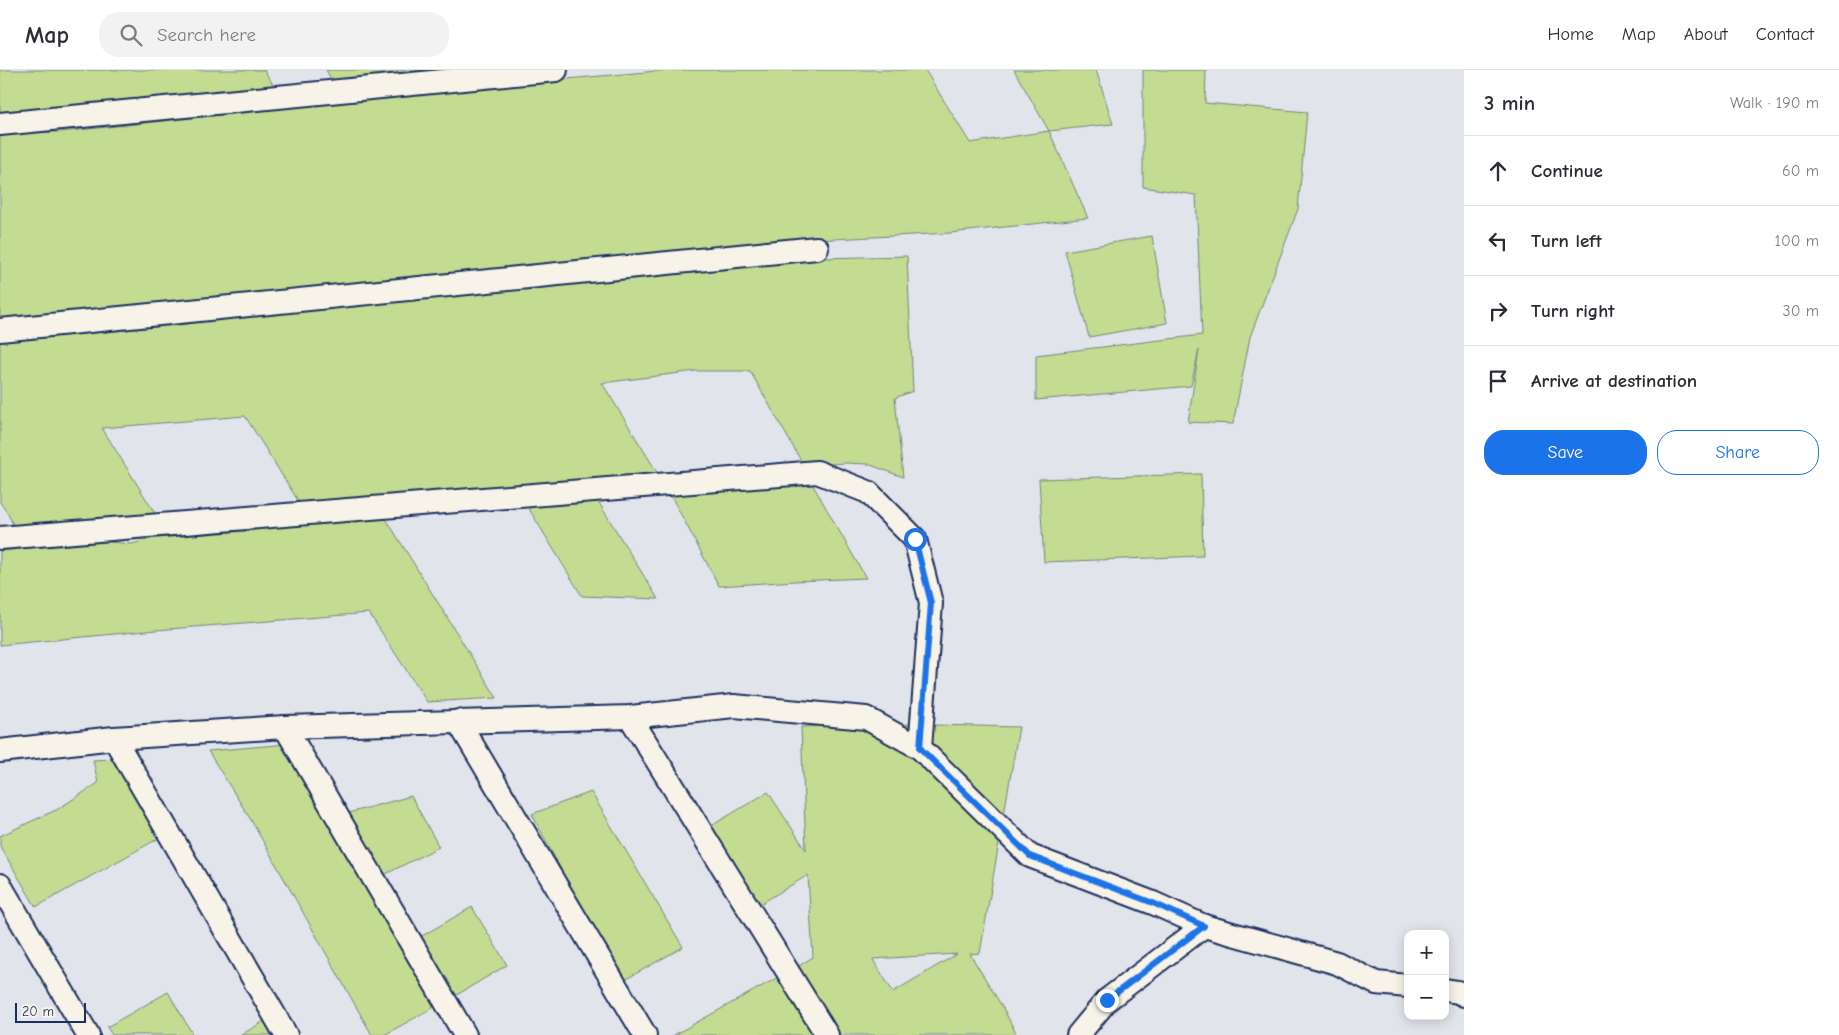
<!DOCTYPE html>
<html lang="en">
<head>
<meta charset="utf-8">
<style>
	body { margin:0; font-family:"Comic Neue",sans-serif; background:#f2f2f3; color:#2b2b33 }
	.controls { position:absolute; right:15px; bottom:15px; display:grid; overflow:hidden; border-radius:10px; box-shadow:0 2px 12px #0003 }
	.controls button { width:45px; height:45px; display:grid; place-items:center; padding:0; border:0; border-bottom:1px solid #e1e1e2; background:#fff; color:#2b2b33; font:25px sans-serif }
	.scale { position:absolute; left:15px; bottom:12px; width:71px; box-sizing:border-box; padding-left:5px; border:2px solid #1b2f5e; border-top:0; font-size:14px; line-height:18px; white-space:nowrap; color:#1b2f5e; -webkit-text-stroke:4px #f7f3e8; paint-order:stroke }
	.stop { position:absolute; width:15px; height:15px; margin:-11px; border:4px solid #1a73e8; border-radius:50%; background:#fff }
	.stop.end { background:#1a73e8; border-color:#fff; box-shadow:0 1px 5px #0008 }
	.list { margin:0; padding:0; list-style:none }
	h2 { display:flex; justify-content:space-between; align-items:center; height:65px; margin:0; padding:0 20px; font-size:21px }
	h2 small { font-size:16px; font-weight:400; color:#7c7c81 }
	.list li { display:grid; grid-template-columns:32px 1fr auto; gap:15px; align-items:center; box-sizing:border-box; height:70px; padding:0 20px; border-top:1px solid #e1e1e2 }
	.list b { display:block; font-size:19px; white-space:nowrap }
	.list em { font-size:16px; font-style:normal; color:#7c7c81 }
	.actions { display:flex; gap:10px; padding:15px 20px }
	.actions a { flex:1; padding:11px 0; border:1px solid #1a73e8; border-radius:20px; text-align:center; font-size:18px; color:#1a73e8 }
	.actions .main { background:#1a73e8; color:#fff }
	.icon { flex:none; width:28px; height:28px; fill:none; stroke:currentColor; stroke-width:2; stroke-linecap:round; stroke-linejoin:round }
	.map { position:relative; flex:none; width:1464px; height:965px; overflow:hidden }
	header { display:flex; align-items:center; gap:30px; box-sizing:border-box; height:70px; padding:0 25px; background:#fff; border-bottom:1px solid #e1e1e2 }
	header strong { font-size:24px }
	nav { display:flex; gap:28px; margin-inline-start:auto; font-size:18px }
	.search { width:350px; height:45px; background:#f2f2f3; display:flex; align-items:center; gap:12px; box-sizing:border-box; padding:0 18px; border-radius:20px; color:#7c7c81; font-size:19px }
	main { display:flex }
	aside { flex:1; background:#fff }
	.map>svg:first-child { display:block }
	.green { fill:#c3dc92; stroke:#6f8678; fill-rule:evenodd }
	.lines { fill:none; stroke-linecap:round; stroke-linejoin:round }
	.street-casing { stroke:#1b2f5e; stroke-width:26 }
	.street { stroke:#f7f3e8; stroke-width:22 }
	.route { stroke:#1a73e8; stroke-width:6 }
</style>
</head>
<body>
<header>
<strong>Map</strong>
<div class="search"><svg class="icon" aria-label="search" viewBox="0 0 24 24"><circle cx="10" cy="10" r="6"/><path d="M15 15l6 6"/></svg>Search here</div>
<nav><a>Home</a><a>Map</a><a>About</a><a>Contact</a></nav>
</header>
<main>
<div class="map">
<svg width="1464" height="965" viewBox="0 0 1464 965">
	<rect width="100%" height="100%" fill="#e2e4eb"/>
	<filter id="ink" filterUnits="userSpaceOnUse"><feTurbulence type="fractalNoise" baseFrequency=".02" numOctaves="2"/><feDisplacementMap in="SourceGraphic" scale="10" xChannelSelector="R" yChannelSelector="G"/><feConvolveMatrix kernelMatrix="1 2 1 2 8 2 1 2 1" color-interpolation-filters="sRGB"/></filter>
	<g filter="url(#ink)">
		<g class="green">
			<polygon points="0,0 264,0 277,21 0,46"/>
			<polygon points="326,0 492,0 335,16"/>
			<polygon points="668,0 925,0 970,73 1049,61 1014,0 1096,0 1113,54 1049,61 1088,148 950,163 795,171 0,254 0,64 60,62 344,32 354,28"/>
			<polygon points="1143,0 1206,0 1205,33 1307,42 1298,139 1250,267 1233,354 1188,352 1199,280 1191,316 1036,330 1036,285 1202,265 1196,125 1143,117"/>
			<polygon points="1152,166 1167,253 1089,267 1065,181"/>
			<polygon points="907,186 913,321 895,328 903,407 868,394 845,393 804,396 750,301 696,301 602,313 660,407 302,437 245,346 102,358 156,445 16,461 8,444 0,432 0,272 187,254 257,244 671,202 744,197 821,188"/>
			<polygon points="1201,404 1203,486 1044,492 1039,409"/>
			<polygon points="810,410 866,508 795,511 719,516 669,422"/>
			<polygon points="596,428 658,529 582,526 526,434"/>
			<polygon points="383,444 497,628 427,632 369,543 156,560 0,575 0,481 98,471 132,474 169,464"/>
			<path d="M890,654L1019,657L980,883L970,884L1003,938L1017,965H836L794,899L813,887L808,805L757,836L711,756L768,722L806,780L801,657ZM957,884L893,922L873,890V889Z"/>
			<polygon points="288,674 438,935 384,965 372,965 251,750 208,681"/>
			<polygon points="112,689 123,698 161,767 36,837 0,776 0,766 58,739 98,713 93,690"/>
			<polygon points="591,722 683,877 621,912 585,846 532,744"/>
			<polygon points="411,726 439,777 380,807 345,744"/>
			<polygon points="472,837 507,895 450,929 415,870"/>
			<polygon points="782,905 820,965 674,965"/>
			<polygon points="168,922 193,965 112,965 107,957"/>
			<polygon points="266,950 275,965 241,965"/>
		</g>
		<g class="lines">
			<g class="street-casing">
				<g id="street">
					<polyline points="0,54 556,0"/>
					<polyline points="0,260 817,178"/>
					<polyline points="0,468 817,402 868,422 915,469 931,533 920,678"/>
					<polyline points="630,647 827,965"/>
					<polyline points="458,651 645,965"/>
					<polyline points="285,657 465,965"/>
					<polyline points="114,668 286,965"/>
					<polyline points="0,681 114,668 285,657 630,647 734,636 866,648 920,678 1030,786 1153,833 1204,856 1337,893 1376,913 1408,916"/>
					<polyline points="0,815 88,965"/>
					<polyline points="1445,920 1458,922 1464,925"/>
					<polyline points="1078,965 1107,930 1204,856"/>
				</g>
			</g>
			<use href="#street" class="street"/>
		</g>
	</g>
	<g class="lines" filter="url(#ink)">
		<polyline class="route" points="915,469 931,533 920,678 1030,786 1153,833 1204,856 1107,930"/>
	</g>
</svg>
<div class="controls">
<button>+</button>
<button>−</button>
</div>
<div class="scale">20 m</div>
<div class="stop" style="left:915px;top:469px"></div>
<div class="stop end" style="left:1107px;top:930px"></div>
</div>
<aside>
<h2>3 min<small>Walk · 190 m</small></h2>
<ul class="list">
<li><svg class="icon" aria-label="ahead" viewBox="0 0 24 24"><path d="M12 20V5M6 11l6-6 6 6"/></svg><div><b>Continue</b></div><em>60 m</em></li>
<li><svg class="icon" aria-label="left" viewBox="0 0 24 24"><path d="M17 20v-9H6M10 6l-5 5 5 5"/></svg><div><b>Turn left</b></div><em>100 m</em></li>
<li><svg class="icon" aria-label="right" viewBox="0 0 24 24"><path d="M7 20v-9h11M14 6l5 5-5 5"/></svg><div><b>Turn right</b></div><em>30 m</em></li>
<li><svg class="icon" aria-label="arrive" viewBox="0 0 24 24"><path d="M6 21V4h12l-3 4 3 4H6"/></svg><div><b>Arrive at destination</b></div></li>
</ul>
<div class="actions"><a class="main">Save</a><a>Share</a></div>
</aside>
</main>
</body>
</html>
